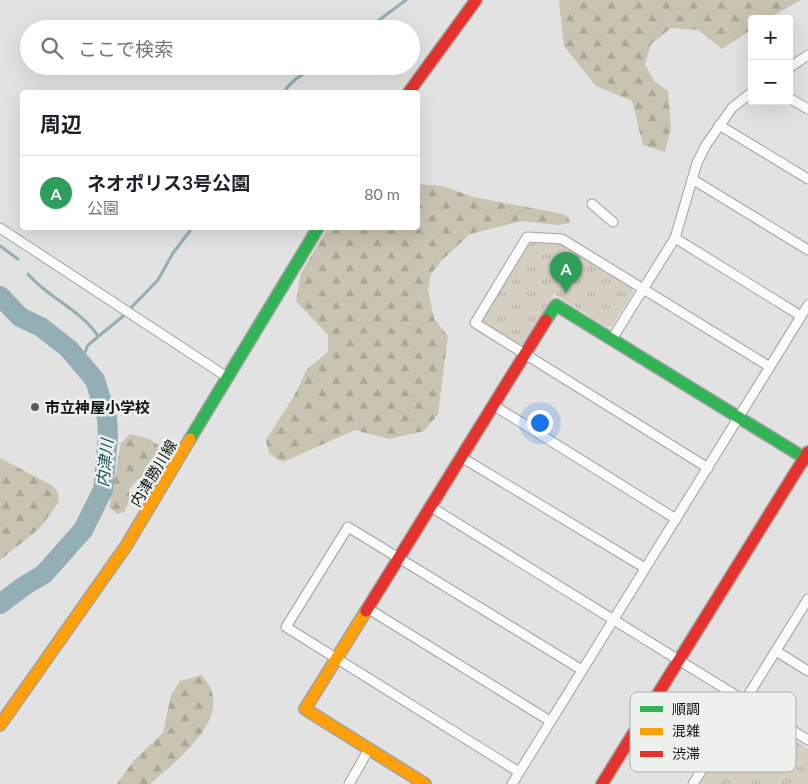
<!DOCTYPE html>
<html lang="ja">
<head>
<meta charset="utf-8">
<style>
	body { margin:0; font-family:Lato,"Noto Sans JP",sans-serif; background:#f6f6f6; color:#202124 }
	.controls { position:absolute; right:15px; top:15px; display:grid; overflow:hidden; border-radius:5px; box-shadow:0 5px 20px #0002 }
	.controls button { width:45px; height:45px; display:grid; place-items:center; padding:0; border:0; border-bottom:1px solid #e0e0e0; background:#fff; color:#202124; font:25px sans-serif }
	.you { position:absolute; left:539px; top:422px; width:18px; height:18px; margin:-12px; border:4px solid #fff; border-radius:50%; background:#1a73e8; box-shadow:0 0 0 8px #1a73e833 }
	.badge { display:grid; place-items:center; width:32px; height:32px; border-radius:50%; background:#b45309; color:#fff; font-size:16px; font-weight:700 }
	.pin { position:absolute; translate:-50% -41px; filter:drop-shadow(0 1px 2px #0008) }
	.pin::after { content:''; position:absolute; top:26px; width:18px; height:15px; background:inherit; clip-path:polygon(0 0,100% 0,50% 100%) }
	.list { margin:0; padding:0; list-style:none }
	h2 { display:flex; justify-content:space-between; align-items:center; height:65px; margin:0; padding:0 20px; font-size:21px }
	h2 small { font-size:16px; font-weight:400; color:#757577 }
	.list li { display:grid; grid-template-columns:32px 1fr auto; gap:15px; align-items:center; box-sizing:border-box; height:75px; padding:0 20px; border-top:1px solid #e0e0e0 }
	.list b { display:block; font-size:19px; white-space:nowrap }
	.list p { margin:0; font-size:16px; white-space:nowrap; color:#757577 }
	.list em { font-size:16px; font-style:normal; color:#757577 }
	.icon { flex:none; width:28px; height:28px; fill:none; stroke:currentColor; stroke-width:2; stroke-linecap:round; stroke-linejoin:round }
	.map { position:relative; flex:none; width:808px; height:784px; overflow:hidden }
	.search { position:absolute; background:#fff; box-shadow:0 5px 20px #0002; left:20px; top:20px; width:400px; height:55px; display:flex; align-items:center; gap:12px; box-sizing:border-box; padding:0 18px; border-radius:28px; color:#757577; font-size:19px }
	.panel { position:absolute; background:#fff; box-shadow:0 5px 20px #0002; left:20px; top:90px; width:400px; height:140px; border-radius:5px }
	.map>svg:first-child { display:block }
	.forest { fill:url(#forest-firs) }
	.park { fill:url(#park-tufts) }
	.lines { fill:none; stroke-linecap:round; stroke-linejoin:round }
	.stream { stroke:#93aeb5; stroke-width:3 }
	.river { stroke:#93aeb5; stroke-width:20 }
	.street-casing { stroke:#a1a2a1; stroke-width:11 }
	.fast-casing { stroke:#a1a2a1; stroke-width:14 }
	.slow-casing { stroke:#a1a2a1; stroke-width:14 }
	.jam-casing { stroke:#a1a2a1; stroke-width:14 }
	.street { stroke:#fafbfa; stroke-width:9 }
	.fast { stroke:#30b455; stroke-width:11 }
	.slow { stroke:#ff9f0a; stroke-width:11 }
	.jam { stroke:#e5322d; stroke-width:11 }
	.poi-dot { fill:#595a59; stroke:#edf1ee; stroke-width:2 }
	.labels { text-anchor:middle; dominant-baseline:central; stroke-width:5; stroke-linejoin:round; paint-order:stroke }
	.poi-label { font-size:15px; font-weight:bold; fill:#101110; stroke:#edf1ee; text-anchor:start }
	.street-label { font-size:15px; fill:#101110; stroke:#edf1ee }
	.water-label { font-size:16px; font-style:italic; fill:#134b58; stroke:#edf1ee }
	.key { fill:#edf1ee; stroke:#abaeab; stroke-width:1 }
	.key-label { font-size:14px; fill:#101110 }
</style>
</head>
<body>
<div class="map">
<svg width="808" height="784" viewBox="0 0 808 784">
	<defs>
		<pattern id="forest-firs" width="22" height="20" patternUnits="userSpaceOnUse" patternTransform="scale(1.25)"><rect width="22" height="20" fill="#c9c3b1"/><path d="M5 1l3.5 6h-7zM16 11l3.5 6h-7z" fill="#aca697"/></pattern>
		<pattern id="park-tufts" width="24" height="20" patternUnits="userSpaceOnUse" patternTransform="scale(1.25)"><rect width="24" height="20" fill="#d4cfc1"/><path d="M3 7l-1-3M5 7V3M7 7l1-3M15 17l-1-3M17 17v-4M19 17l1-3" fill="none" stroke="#b5b1a5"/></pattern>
	</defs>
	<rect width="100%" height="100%" fill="#e1e2e1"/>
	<g class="forest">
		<polygon points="561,0 801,0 767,19 752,19 752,29 722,49 698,30 671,28 651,44 645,64 654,81 668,91 671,129 665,152 643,145 632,101 596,86 564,46 559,1"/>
		<polygon points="418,184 443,186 473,197 563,214 568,217 570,223 558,225 522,221 470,234 442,260 431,274 428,289 434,319 448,336 438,414 424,431 389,439 355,430 283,462 269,454 266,440 294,396 307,369 328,352 328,335 296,301 301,273 328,228 418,228"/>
		<polygon points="130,434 149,439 161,447 156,462 129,489 129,502 124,512 117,514 109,507 121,443"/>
		<polygon points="0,458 53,486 58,493 59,502 40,528 0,560"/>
		<path d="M201,675C240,714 177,760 150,784H117L134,760L163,733L171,695L180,681Z"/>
	</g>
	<g class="park">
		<polygon points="534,242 563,245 632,287 633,293 612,326 607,327 554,294 523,344 517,344 484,324 483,319 529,244"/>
		<polygon points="748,712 808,749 808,784 699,784 743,713"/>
	</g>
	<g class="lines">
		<g class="stream">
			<polyline points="367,29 406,0"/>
			<path d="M284,92C293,78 311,67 328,66"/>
			<polyline points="0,246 18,259"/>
			<path d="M28,274C48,298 80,309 98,336"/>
			<polyline points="80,364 88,345 122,317 158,280 173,253 192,228"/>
		</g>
		<polyline class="river" points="0,296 20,317 41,327 69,349 95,380 107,418 108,436 103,490 83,530 44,574 24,586 0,604"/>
		<g class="street-casing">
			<g id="street">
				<polyline points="789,68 808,55"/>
				<polyline points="789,98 808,109"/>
				<polyline points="719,125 808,179"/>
				<polyline points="692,179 808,250"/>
				<polyline points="592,204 613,222"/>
				<polyline points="0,228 227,377"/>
				<polyline points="675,238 801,316"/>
				<polyline points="612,339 675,238 697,163 706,145 732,108 752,92"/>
				<polyline points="493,405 676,519"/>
				<polyline points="461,457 645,568"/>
				<polyline points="708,468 475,323 527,237 562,239 770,367"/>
				<polyline points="431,507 808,740"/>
				<polyline points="367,608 550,721"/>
				<polyline points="776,651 808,671"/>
				<polyline points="519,772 286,627 348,527 582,670"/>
				<polyline points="349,784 369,749"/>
				<polyline points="512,784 808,305"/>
				<polyline points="693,784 808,599"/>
			</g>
		</g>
		<g class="fast-casing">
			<g id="fast">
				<polyline points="546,320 556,305 808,460"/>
				<polyline points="190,439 318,228"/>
			</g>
		</g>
		<g class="slow-casing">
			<g id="slow">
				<polyline points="366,611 305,709 425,784"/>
				<polyline points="0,725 126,546 190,439"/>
			</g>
		</g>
		<g class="jam-casing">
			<g id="jam">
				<polyline points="409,92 476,0"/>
				<polyline points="366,611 546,320"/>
				<polyline points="602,784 808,452"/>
			</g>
		</g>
		<use href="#street" class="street"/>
		<use href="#fast" class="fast"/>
		<use href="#slow" class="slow"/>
		<use href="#jam" class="jam"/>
	</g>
	<circle class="poi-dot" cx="35" cy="407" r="5"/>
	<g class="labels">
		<g class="poi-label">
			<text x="45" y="407">市立神屋小学校</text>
		</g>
		<g class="street-label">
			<text transform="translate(153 473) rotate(-59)">内津勝川線</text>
		</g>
		<g class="water-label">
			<text transform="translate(104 463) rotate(-84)">内津川</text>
		</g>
	</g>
	<rect x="630" y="692" width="166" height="80" rx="8" class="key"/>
	<rect x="640" y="706" width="23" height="6" fill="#30b455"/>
	<rect x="640" y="728" width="23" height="7" fill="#ff9f0a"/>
	<rect x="640" y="751" width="23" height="6" fill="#e5322d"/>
	<g class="key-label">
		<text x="672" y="714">順調</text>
		<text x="672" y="736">混雑</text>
		<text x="672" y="759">渋滞</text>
	</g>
</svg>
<div class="controls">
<button>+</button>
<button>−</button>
</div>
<div class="you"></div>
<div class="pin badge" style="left:566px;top:293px;background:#2e9e5b">A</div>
<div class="search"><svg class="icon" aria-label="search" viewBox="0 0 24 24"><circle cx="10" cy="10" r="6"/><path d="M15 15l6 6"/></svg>ここで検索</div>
<section class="panel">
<h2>周辺<small></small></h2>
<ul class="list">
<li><span class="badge" style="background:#2e9e5b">A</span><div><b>ネオポリス3号公園</b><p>公園</p></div><em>80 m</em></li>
</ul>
</section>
</div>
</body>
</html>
